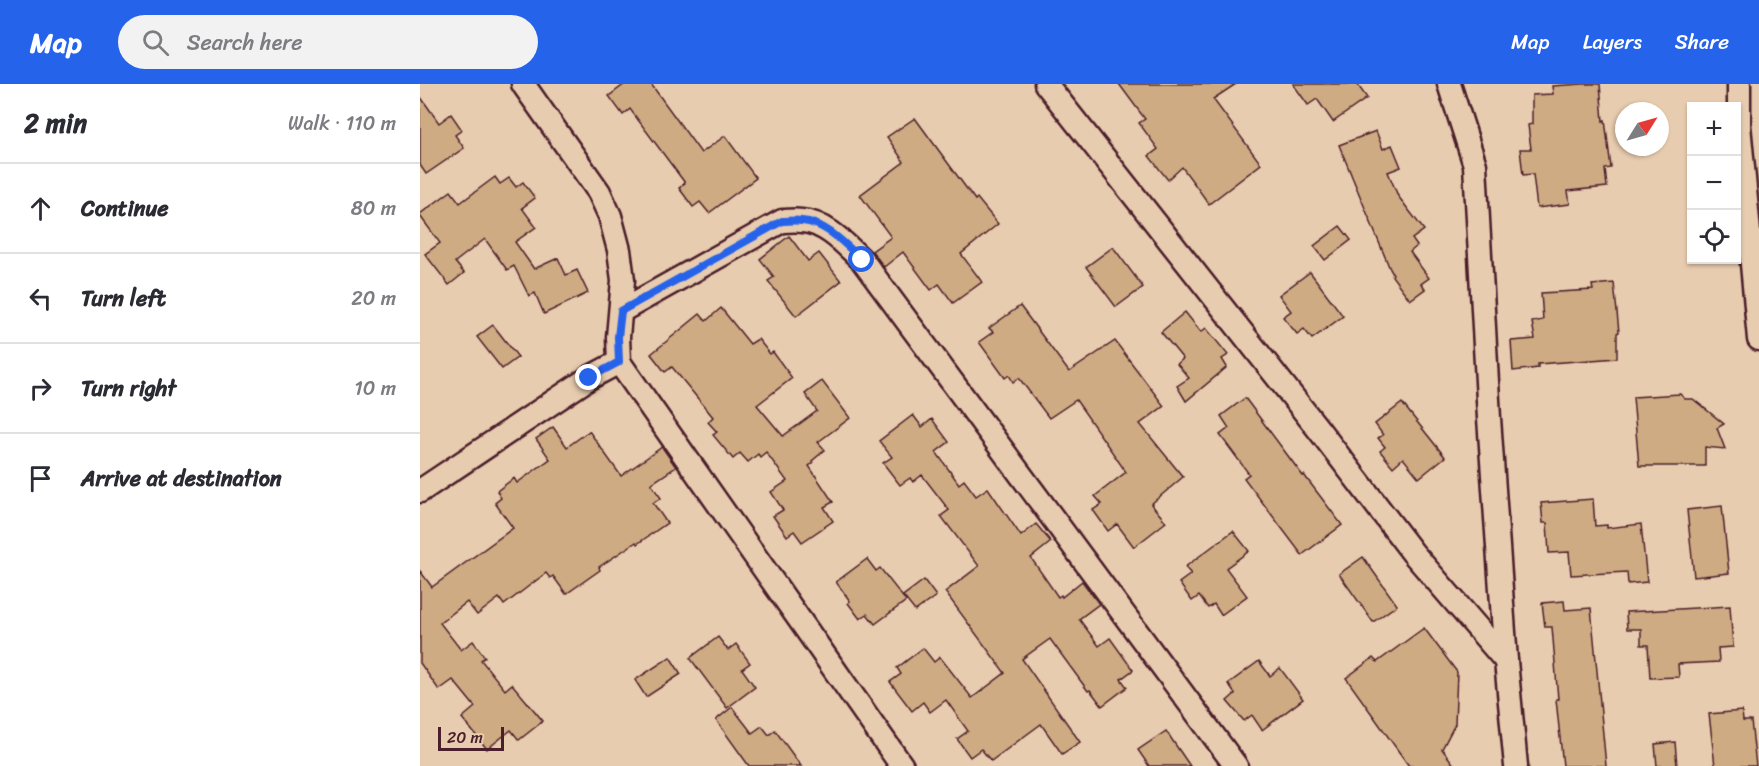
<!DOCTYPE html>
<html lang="en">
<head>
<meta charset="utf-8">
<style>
	body { margin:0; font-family:Sriracha,sans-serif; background:#f2f2f3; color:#2b2b33 }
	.controls { position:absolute; right:18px; top:18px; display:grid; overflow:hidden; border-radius:0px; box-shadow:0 2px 4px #0004 }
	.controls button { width:54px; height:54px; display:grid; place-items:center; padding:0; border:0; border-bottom:2px solid #e1e1e2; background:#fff; color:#2b2b33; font:30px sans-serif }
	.compass { position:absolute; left:1195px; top:18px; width:54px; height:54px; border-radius:50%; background:#fff; box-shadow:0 2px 4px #0004; rotate:53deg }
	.scale { position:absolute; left:18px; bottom:15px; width:66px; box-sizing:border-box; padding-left:6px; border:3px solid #4a1f2b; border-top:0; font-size:16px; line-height:21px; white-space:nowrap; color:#4a1f2b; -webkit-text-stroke:4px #e8ccaf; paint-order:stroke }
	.stop { position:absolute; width:18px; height:18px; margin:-14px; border:4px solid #2563eb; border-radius:50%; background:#fff }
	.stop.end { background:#2563eb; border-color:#fff; box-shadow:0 2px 6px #0008 }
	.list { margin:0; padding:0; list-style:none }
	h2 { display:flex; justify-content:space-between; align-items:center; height:78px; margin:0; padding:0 24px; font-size:26px }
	h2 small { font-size:20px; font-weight:400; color:#7c7c81 }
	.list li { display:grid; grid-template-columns:39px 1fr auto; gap:18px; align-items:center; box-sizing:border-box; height:90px; padding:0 24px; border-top:2px solid #e1e1e2 }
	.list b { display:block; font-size:22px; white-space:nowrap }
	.list em { font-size:20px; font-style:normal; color:#7c7c81 }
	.icon { flex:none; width:33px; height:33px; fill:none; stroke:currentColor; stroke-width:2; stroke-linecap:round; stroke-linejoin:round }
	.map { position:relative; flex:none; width:1339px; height:682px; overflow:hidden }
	header { display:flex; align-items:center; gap:36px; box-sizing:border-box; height:84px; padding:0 30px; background:#2563eb; color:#fff }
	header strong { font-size:28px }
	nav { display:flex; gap:33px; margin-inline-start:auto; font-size:21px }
	.search { width:420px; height:54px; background:#f2f2f3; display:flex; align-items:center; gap:15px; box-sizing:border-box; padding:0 21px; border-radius:33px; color:#7c7c81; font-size:22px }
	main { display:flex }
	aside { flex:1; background:#fff }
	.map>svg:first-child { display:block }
	.building { fill:#ceab82; stroke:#4a1f2b; stroke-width:1.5 }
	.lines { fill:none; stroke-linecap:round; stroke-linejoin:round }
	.street-casing { stroke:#4a1f2b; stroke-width:27 }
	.street { stroke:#e8ccaf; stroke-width:22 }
	.route { stroke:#2563eb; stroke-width:8 }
</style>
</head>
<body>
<header>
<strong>Map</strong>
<div class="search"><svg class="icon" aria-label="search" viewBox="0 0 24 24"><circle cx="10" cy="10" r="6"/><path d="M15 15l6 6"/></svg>Search here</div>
<nav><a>Map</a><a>Layers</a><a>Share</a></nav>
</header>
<main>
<aside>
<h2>2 min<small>Walk · 110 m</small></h2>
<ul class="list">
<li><svg class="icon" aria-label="ahead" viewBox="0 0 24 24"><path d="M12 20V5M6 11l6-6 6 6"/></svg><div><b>Continue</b></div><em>80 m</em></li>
<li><svg class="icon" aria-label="left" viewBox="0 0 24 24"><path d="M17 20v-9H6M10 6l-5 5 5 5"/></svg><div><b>Turn left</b></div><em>20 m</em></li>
<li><svg class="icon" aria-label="right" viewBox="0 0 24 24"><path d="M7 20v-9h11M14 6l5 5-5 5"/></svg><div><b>Turn right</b></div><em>10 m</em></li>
<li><svg class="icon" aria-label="arrive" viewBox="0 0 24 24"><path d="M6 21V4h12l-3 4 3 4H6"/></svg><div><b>Arrive at destination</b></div></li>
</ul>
</aside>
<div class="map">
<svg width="1339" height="682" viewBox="0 0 1339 682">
	<rect width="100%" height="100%" fill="#e8ccaf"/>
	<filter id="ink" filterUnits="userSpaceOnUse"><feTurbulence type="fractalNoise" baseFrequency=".0167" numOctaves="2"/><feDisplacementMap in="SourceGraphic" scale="12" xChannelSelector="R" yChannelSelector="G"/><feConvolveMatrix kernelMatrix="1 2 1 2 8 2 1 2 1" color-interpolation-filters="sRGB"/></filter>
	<g filter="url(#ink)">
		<g class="building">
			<polygon points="205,0 231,0 281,69 305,52 336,94 289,129 280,118 273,123 259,104 265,99 210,25 203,31 189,12"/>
			<polygon points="699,0 816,0 793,15 841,80 789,120 762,83 748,96 729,72 738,65 719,39 725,35"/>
			<polygon points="873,0 937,0 947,14 913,38 897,15 888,21"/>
			<polygon points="1163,0 1180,0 1183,37 1185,36 1191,84 1185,85 1187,103 1148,107 1150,120 1117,124 1113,90 1103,91 1100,65 1111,65 1108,41 1112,40 1112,11 1133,10 1132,2"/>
			<polygon points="0,12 19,39 31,30 42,46 35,51 44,64 6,90 0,81"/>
			<polygon points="495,34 555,116 557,114 578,140 541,170 562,198 533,219 519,200 511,206 483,168 464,183 452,167 471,153 440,111 484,78 467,53"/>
			<polygon points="956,47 963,65 972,61 981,83 968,88 978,112 1004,146 992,155 997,162 990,168 1009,194 1001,200 1005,205 990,216 972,192 973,190 970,185 919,61"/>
			<polygon points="75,93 80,100 89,94 96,103 103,98 115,114 102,124 116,143 95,158 114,185 138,174 146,191 157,186 168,209 124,230 115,209 109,212 94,182 87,186 65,155 35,178 44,189 29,201 5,170 20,159 0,132 0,130 31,107 40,119"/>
			<polygon points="920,142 931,156 905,176 894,162"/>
			<polygon points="369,152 388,177 399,169 421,197 376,232 348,197 354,193 340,175"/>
			<polygon points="693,163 723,203 696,223 666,183"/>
			<polygon points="890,188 923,232 892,255 884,245 877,250 863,233 871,227 859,211"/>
			<polygon points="1194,199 1199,248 1197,249 1197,274 1118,280 1118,284 1093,287 1091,257 1115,255 1112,238 1123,236 1121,209 1173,206 1172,201"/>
			<polygon points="600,222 649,288 695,257 744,322 720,340 763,393 731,420 746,438 714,463 697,440 688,447 673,426 682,420 675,412 706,388 656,316 629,334 599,294 593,298 589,291 585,294 559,258 573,248 569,244"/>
			<polygon points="301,224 330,260 338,255 350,270 353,268 372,294 337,321 363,352 397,327 385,310 402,297 430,334 398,358 405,366 392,377 393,379 389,382 413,418 404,423 413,437 382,458 374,447 367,452 353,432 363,426 351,408 367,397 346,368 340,373 338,370 328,378 320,369 313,375 293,351 297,348 288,338 293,333 252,283 245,288 231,270 280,230 286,237"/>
			<polygon points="765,228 781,248 786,244 808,271 802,275 807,283 766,317 757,302 769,294 757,280 763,275 741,248"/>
			<polygon points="73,241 98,273 82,285 57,253"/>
			<polygon points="1260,310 1265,315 1273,315 1304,340 1297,344 1305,365 1285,363 1285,382 1219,382 1213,313"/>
			<polygon points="825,314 883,392 884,391 922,441 882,471 824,394 829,390 800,351 809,344 801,332"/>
			<polygon points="982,319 1025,373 999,394 983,374 973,383 960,367 965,363 958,354 963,351 955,340"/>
			<polygon points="493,331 502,343 512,335 529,358 516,368 539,400 544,396 556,412 568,404 601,452 616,440 631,458 611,474 638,513 641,511 642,513 662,497 679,520 659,535 679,562 690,554 713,586 701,595 707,603 682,622 670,606 668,607 630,555 602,575 660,658 642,670 621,640 571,677 561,665 550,673 537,655 548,647 526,616 510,628 503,618 492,627 470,598 481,590 477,584 503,564 514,578 520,573 552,614 585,589 525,508 559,482 521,432 529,426 502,391 493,398 490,394 480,401 463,379 472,373 459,357"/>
			<polygon points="133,343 147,363 169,347 201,392 242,363 256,383 231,400 241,414 233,419 247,439 217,460 216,458 179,483 180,486 146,510 133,492 130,494 126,489 84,521 79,514 57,531 47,518 20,539 41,566 53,557 65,573 61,576 85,606 92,600 123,637 99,656 91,646 67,665 42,634 55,623 33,596 19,606 0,579 0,487 12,503 93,444 75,419 81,414 77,407 94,394 97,399 130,375 116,355"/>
			<polygon points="1173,415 1175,442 1187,441 1187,444 1221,440 1227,498 1208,500 1207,488 1151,491 1149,468 1129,469 1127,439 1123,439 1121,419"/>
			<polygon points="1302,422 1309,489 1274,493 1267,426"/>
			<polygon points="813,447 829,467 806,484 827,512 801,531 794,520 788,524 779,512 772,517 759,499 771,490 765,483"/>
			<polygon points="943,473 977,521 953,538 919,490"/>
			<polygon points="447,475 456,487 460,484 486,517 455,540 447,530 440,535 428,519 430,517 416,498"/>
			<polygon points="504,496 516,512 495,527 483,512"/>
			<polygon points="1144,517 1145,526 1171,524 1186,682 1143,682 1136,615 1138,615 1132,543 1125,543 1122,519"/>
			<polygon points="1310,522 1313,563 1298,564 1299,578 1258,580 1259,593 1230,594 1228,561 1221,561 1221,545 1207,545 1206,528"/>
			<polygon points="1004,544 1037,588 1035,640 1022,665 1035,682 989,682 926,594 953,574 957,578"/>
			<polygon points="298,553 308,566 316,560 330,579 322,585 335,603 307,624 270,574"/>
			<polygon points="250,573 261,590 226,613 215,596"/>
			<polygon points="839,577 850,592 860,584 883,615 842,646 832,631 824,637 807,617 815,610 808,600"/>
			<polygon points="312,623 332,649 342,642 349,651 355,646 381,682 329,682 296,636"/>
			<polygon points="1322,627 1323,637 1331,637 1336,682 1295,682 1289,630"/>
			<polygon points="746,647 770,682 729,682 718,666"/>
			<polygon points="1255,658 1257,682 1237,682 1235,660"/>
		</g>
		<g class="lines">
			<g class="street-casing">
				<g id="street">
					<polyline points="103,0 179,108 190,132 199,166 203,196 198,253 199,278 482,682"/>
					<polyline points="626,0 899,346 993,469 1086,577"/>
					<polyline points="1029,0 1055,81 1069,334 1086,577 1096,682"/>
					<polyline points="1319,0 1319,41 1339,255"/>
					<path d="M201,227L362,137C368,137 375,136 382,137C405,138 426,161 442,176L816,682"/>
					<polyline points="0,407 169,294 199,278"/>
				</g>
			</g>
			<use href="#street" class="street"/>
		</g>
	</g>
	<g class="lines" filter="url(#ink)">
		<path class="route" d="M169,294L199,278L198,253L201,227L362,137C368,137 375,136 382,137C405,138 426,161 442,176"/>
	</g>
</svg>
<div class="controls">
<button>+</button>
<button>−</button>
<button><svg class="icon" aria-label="locate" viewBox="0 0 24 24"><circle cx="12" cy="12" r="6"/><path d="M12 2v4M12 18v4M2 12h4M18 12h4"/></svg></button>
</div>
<svg class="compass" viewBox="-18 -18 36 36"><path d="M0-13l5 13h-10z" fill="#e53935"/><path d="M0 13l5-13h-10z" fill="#7c7c81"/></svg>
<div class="scale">20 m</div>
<div class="stop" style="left:442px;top:176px"></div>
<div class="stop end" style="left:169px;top:294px"></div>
</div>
</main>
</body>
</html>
